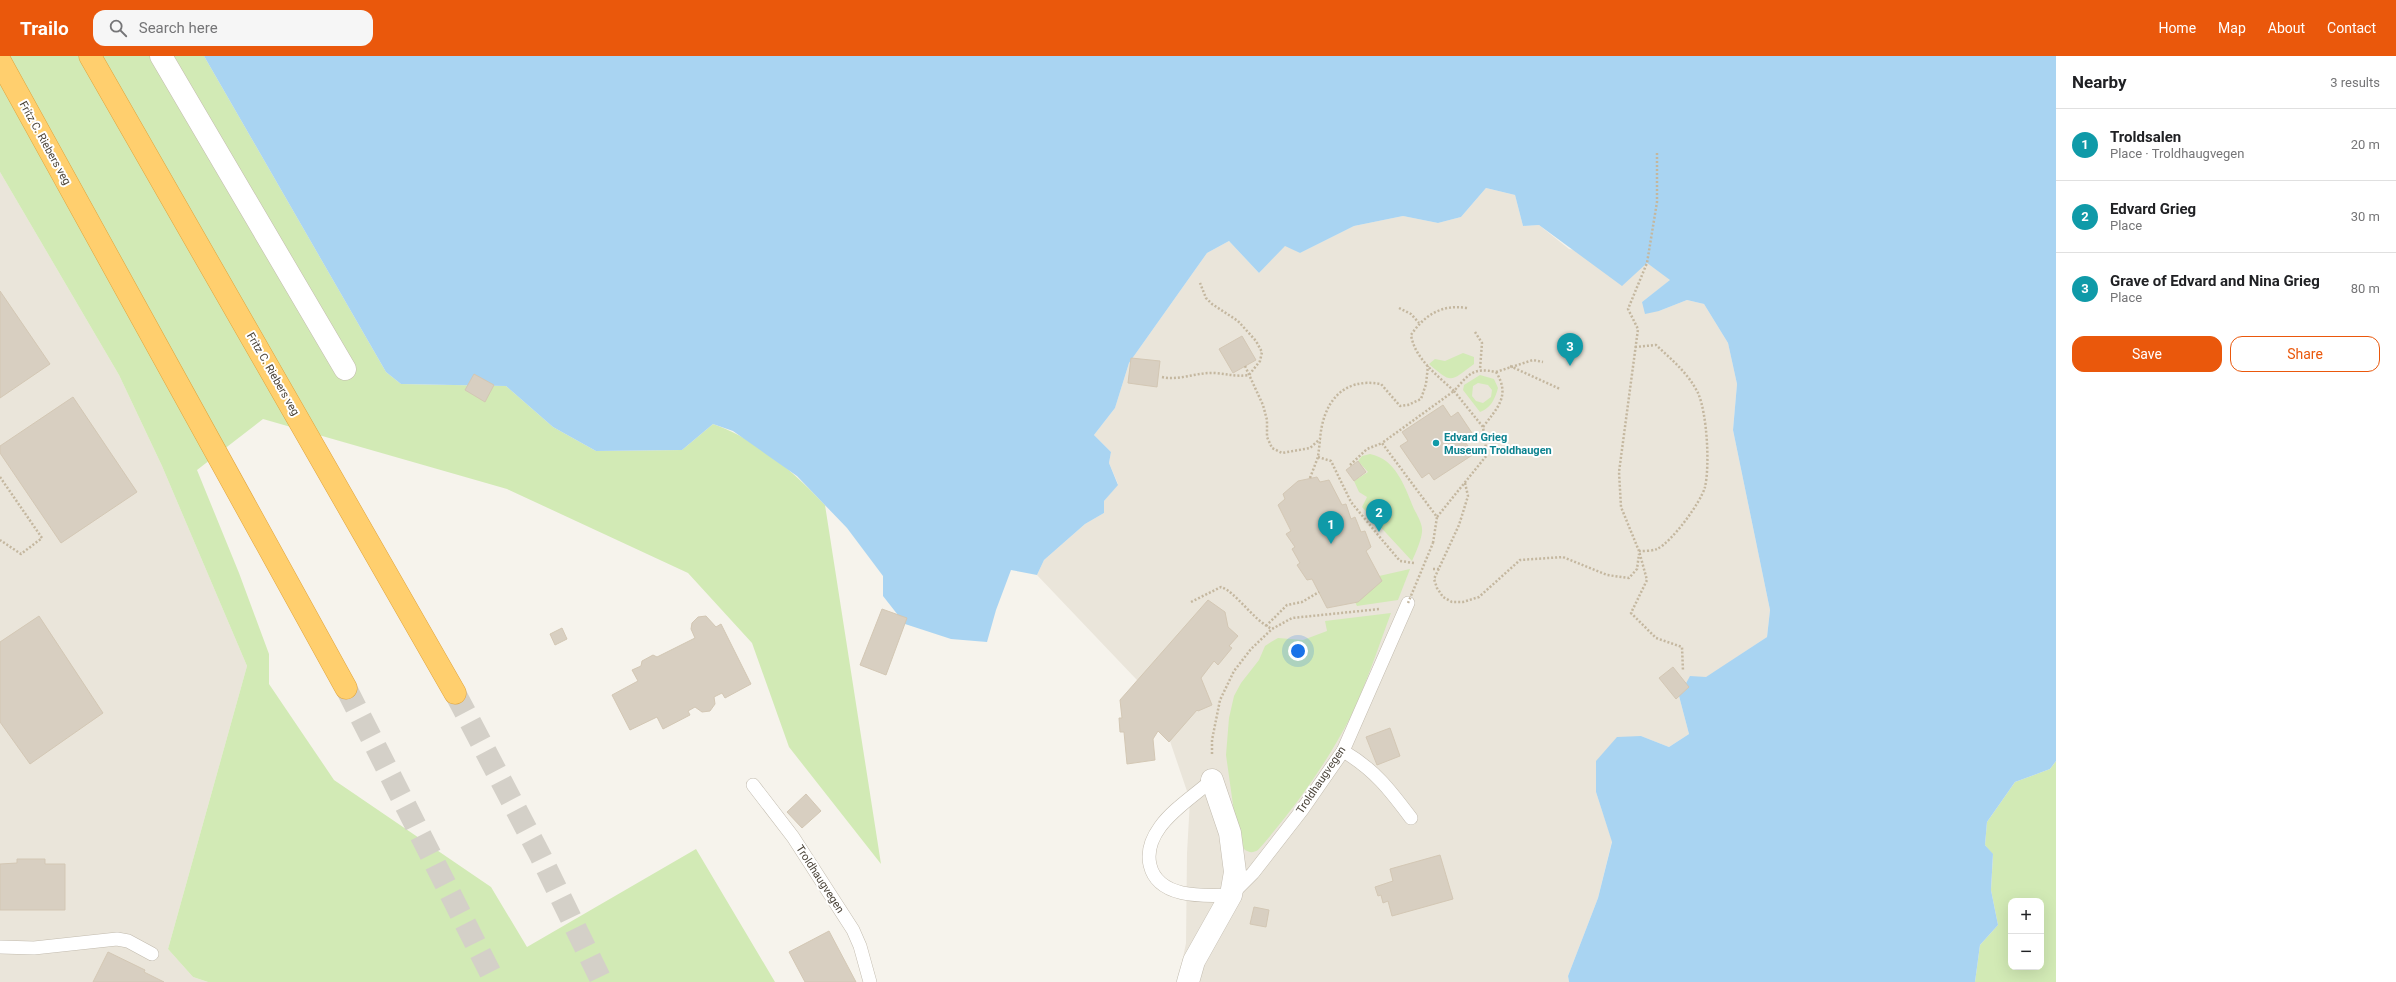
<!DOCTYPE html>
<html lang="en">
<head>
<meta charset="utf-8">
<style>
	body { margin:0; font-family:Roboto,sans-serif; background:#f6f6f6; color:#202124 }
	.controls { position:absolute; right:12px; bottom:12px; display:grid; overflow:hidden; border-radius:8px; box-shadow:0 4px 16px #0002 }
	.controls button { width:36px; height:36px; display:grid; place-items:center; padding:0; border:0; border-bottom:1px solid #e0e0e0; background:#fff; color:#202124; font:20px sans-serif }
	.you { position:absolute; left:1298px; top:595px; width:14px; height:14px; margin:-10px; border:3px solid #fff; border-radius:50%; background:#1a73e8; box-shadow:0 0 0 6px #1a73e833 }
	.badge { display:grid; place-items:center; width:26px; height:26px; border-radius:50%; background:#ea580c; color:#fff; font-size:13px; font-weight:700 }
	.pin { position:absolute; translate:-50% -33px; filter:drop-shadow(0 1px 2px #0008) }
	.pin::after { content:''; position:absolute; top:21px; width:14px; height:12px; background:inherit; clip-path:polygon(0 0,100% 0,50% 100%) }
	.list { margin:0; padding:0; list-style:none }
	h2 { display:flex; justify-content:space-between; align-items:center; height:52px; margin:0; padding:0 16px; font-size:17px }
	h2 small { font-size:13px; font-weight:400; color:#757577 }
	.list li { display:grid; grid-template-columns:26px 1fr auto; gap:12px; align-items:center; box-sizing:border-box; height:72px; padding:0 16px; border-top:1px solid #e0e0e0 }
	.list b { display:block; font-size:15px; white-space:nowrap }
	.list p { margin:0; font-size:13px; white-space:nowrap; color:#757577 }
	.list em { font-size:13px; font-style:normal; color:#757577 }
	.actions { display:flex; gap:8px; padding:12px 16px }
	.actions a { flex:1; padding:9px 0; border:1px solid #ea580c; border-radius:12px; text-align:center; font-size:14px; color:#ea580c }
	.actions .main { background:#ea580c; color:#fff }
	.icon { flex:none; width:22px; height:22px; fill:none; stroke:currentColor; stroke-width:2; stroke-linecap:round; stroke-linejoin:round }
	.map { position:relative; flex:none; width:2056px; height:926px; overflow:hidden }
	header { display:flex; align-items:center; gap:24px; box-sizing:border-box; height:56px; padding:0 20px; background:#ea580c; color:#fff }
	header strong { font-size:19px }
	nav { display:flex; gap:22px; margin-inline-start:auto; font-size:14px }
	.search { width:280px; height:36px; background:#f6f6f6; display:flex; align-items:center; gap:10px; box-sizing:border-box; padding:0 14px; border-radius:12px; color:#757577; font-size:15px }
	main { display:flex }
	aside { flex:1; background:#fff }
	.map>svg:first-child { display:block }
	.residential { fill:#eae5da }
	.green { fill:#d2eab5; fill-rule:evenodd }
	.water { fill:#a9d4f2 }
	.building { fill:#d8cfc1; stroke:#d3c7b4 }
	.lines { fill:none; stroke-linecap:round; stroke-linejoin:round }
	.highway-tunnel { stroke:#d4d0c8; stroke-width:22; stroke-dasharray:22 11; stroke-linecap:butt }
	.lane-casing { stroke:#c2bbae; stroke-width:14 }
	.street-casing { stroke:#c2bbae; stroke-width:23 }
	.highway-casing { stroke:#e0a43c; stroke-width:23 }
	.path { stroke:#c4b79f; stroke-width:2.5; stroke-dasharray:2 2; stroke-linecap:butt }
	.lane { stroke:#fff; stroke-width:13 }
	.street { stroke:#fff; stroke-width:22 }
	.highway { stroke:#ffcf6e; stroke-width:22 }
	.path-bridge { stroke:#c4b79f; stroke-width:2.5; stroke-dasharray:2 2; stroke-linecap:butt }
	.culture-dot { fill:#0f9aa8; stroke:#fff; stroke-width:1.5 }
	.labels { text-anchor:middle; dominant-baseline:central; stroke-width:4; stroke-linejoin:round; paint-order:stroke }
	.street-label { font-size:11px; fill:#4b4439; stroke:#fff }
	.culture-label { font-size:11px; font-weight:bold; fill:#0d838f; stroke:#fff; text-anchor:start }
</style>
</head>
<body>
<header>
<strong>Trailo</strong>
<div class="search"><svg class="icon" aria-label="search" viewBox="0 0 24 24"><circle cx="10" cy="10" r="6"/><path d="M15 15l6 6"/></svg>Search here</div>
<nav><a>Home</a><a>Map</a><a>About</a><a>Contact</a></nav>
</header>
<main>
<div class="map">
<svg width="2056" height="926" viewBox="0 0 2056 926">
	<rect width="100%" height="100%" fill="#f6f3ec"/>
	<g class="residential">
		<polygon points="0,116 119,319 162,410 247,610 168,893 193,921 208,926 0,926"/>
		<polygon points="1486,132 1515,139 1523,170 1539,169 1569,193 1647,207 1671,224 1642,246 1659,255 1687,244 1704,248 1728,287 1737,328 1733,374 1770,554 1767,581 1679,640 1689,678 1669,691 1641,680 1596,736 1612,785 1598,842 1568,920 1569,926 1178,926 1186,887 1187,797 1190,744 1156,644 1037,519 1044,504 1085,468 1104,457 1104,445 1118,428 1109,407 1111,396 1094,379 1115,352 1129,307 1207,197 1229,185 1259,217 1285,189 1300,197 1354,170 1403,160 1438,167 1461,161"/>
	</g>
	<g class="green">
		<path d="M0,0H204L386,316L401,328L506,330L553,371L596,395L682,394L713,368C756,383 794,416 825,449L881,808L789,691L752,587L688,517L507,433L263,363L197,414L239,517L269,598V628L334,724L491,831L527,891L696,793L775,926H208L193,921L168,893L247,610L162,410L119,319L0,116Z"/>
		<path d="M1463,297L1474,301V308C1450,326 1452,328 1429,308L1435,303L1445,305Z"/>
		<path d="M1480,319L1494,323L1498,332C1495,343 1491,352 1480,356L1463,334L1464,329ZM1478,327L1488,329L1492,334L1491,341L1483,347L1476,345L1472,340L1473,330Z"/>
		<path d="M1370,398C1396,403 1405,431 1414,453C1417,459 1423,468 1422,476C1421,485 1416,496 1412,505L1362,451L1367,441L1359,436L1354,425L1368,416L1358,405L1362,400Z"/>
		<polygon points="1410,513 1398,544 1357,550 1355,546 1379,520"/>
		<path d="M1391,557C1378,592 1366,629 1350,662C1325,710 1294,753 1258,794C1253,797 1249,797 1244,793L1236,770L1226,699L1229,662L1234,640L1241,627L1259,604L1265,590L1271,586L1278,582L1303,584L1327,575L1325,565Z"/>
		<path d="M2056,705V926H1975L1980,889L1998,869L1991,834L1993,799L1985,789L1987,766L2015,726L2050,713ZM2011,845H2041V911H2011Z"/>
	</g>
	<polygon class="water" points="204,0 2056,0 2056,705 2050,713 2015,726 1987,766 1985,789 1993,798 1991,834 1998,869 1980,889 1975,926 1569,926 1568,920 1598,842 1612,786 1596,736 1596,705 1617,681 1641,680 1669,691 1689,678 1679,640 1690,620 1706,621 1767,581 1770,554 1733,374 1737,328 1728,287 1704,248 1687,244 1659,255 1645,258 1642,246 1670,224 1647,207 1622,230 1539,169 1523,170 1515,139 1486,132 1461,161 1438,167 1403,160 1354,170 1300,197 1285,190 1259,217 1229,185 1207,197 1129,307 1115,352 1094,379 1111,396 1109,407 1118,429 1104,445 1104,457 1085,468 1044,504 1037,519 1011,514 996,554 987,586 951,583 905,568 883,540 883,520 847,472 797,420 733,375 713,368 682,394 596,395 553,371 506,330 401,328 386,316"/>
	<g class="building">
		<polygon points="0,235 50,308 0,342"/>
		<polygon points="1242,280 1256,304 1233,317 1219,293"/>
		<polygon points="1131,302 1160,305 1157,331 1128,327"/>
		<polygon points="474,318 494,329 485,346 465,334"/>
		<polygon points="73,341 137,436 61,487 0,397 0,390"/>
		<polygon points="1443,349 1451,361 1458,356 1474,380 1465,386 1474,398 1434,424 1429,417 1422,422 1400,390 1408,385 1402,376"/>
		<polygon points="1358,405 1366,416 1354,425 1346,414"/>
		<polygon points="1317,421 1320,426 1329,424 1342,449 1346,448 1351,463 1355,461 1361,476 1365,475 1371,491 1366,495 1382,525 1358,546 1327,552 1312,523 1307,524 1297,509 1300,507 1292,493 1295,491 1286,478 1291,475 1278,449 1285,443 1283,438 1298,425"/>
		<polygon points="1208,544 1225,556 1228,571 1238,580 1229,590 1232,592 1218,609 1214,605 1201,622 1212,649 1198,655 1197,654 1169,686 1158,675 1153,683 1155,704 1127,708 1124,676 1120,676 1119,662 1122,662 1120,644"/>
		<polygon points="882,553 907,562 886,619 860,609"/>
		<polygon points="39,560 103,657 30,708 0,666 0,586"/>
		<polygon points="706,560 716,571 721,568 751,628 725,642 722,637 714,641 715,648 710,655 702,656 695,651 688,655 690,659 663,673 657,661 630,674 612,639 638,625 632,614 641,610 642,605 653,599 657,601 695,582 691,573 692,567 698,561"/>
		<polygon points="562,572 567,583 555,589 550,578"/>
		<polygon points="1673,611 1689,631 1676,643 1659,622"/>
		<polygon points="1390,672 1400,700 1377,709 1366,681"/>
		<polygon points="806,738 821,755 802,772 787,756"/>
		<polygon points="1440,799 1453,843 1392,860 1388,845 1383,847 1381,839 1378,840 1375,831 1393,825 1390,813"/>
		<polygon points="17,803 45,803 45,808 65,808 65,854 0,854 0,808 17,807"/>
		<polygon points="1254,851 1269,854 1266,871 1250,868"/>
		<polygon points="829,875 856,926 805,926 789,896"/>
		<polygon points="108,896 145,914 144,916 164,926 93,926"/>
	</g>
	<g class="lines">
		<g class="highway-tunnel">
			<polyline points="346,632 495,926"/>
			<polyline points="455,637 540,799 602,926"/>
		</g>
		<g class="lane-casing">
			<g id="lane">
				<path d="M1343,695C1374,713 1390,734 1411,762"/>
				<path d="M1212,724C1195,739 1173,753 1160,771C1152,782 1147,796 1150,809C1158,843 1204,840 1231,839L1253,817L1302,754L1343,695L1408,547"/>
				<polyline points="753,729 793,781 853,874 860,890 870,926"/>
				<polyline points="0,891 34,892 117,883 128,885 152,898"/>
			</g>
		</g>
		<g class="street-casing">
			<g id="street">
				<polyline points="161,0 345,313"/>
				<polyline points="1188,926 1194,905 1231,839 1235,816 1230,777 1212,724"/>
			</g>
		</g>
		<g class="highway-casing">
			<g id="highway">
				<polyline points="90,0 455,637"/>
				<polyline points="0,5 346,632"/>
			</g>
		</g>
		<g class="path">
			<polyline points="1657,97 1657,146 1647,207 1628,253 1638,273 1619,416 1621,451 1639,495 1647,524 1631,557 1656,582 1682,591 1683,615"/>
			<polyline points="1399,252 1411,258 1419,267"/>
			<path d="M1467,252C1443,248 1425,258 1411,279C1415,303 1437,319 1454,335C1469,318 1473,311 1496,316C1511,340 1497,352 1483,371"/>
			<polyline points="1475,276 1482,287 1480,313"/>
			<path d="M1635,291L1656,289C1672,304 1688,317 1698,337C1707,357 1710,409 1705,431C1701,446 1672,486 1657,493C1652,495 1644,495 1639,495"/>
			<path d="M1245,310L1263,349L1267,364V381L1272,392L1282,397L1310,392L1320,383C1323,347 1342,321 1381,328L1400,350L1408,349L1421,343L1426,328L1428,310"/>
			<polyline points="1510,310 1560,333"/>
			<polyline points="1496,316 1533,304 1543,306"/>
			<path d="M1162,321C1179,325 1197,316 1215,317C1227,318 1236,321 1249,319L1260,305L1262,296L1256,285L1238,265L1212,248L1206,242L1200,227"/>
			<polygon points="1454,335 1483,371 1487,399 1437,461 1382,387"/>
			<polyline points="1318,401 1331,405 1351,446 1378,479 1400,505 1414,507"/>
			<polyline points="1350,409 1367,393 1382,387"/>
			<polyline points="0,421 42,482 21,498 0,484"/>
			<polyline points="1310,422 1318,401 1320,384"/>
			<polyline points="1465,427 1468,440 1459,469 1434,523 1437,532 1443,541 1452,546 1463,546 1479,541 1520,504 1563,501 1607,519 1629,522 1637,513 1639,498"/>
			<polyline points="1433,487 1437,461"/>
			<polyline points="1433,513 1439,513"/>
			<path d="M1191,546L1221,531C1235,535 1253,564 1272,573"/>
			<polyline points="1266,570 1287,549 1302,546 1319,536"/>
			<polyline points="1212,698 1212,684 1220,644 1234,615 1251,593 1272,573 1292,562 1380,553"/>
		</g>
		<use href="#lane" class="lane"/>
		<use href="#street" class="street"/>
		<use href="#highway" class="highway"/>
		<polyline class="path-bridge" points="1408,547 1433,487"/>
	</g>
	<circle class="culture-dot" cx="1436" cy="387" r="4"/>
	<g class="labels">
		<g class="street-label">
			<text transform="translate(45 87) rotate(61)">Fritz C. Riebers veg</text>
			<text transform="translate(273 318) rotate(60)">Fritz C. Riebers veg</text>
			<text transform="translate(1321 724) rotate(-56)">Troldhaugvegen</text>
			<text transform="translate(820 823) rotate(57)">Troldhaugvegen</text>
		</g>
		<g class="culture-label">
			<text x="1444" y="381">Edvard Grieg<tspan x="1444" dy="13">Museum Troldhaugen</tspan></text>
		</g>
	</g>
</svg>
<div class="controls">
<button>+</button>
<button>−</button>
</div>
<div class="you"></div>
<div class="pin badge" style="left:1331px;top:488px;background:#0f9aa8">1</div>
<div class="pin badge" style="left:1379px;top:476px;background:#0f9aa8">2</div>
<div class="pin badge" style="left:1570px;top:310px;background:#0f9aa8">3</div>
</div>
<aside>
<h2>Nearby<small>3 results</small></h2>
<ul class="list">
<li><span class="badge" style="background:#0f9aa8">1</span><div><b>Troldsalen</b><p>Place · Troldhaugvegen</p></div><em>20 m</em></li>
<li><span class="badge" style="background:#0f9aa8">2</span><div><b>Edvard Grieg</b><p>Place</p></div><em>30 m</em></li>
<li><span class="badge" style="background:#0f9aa8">3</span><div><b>Grave of Edvard and Nina Grieg</b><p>Place</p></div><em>80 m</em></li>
</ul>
<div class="actions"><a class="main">Save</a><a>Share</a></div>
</aside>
</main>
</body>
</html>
